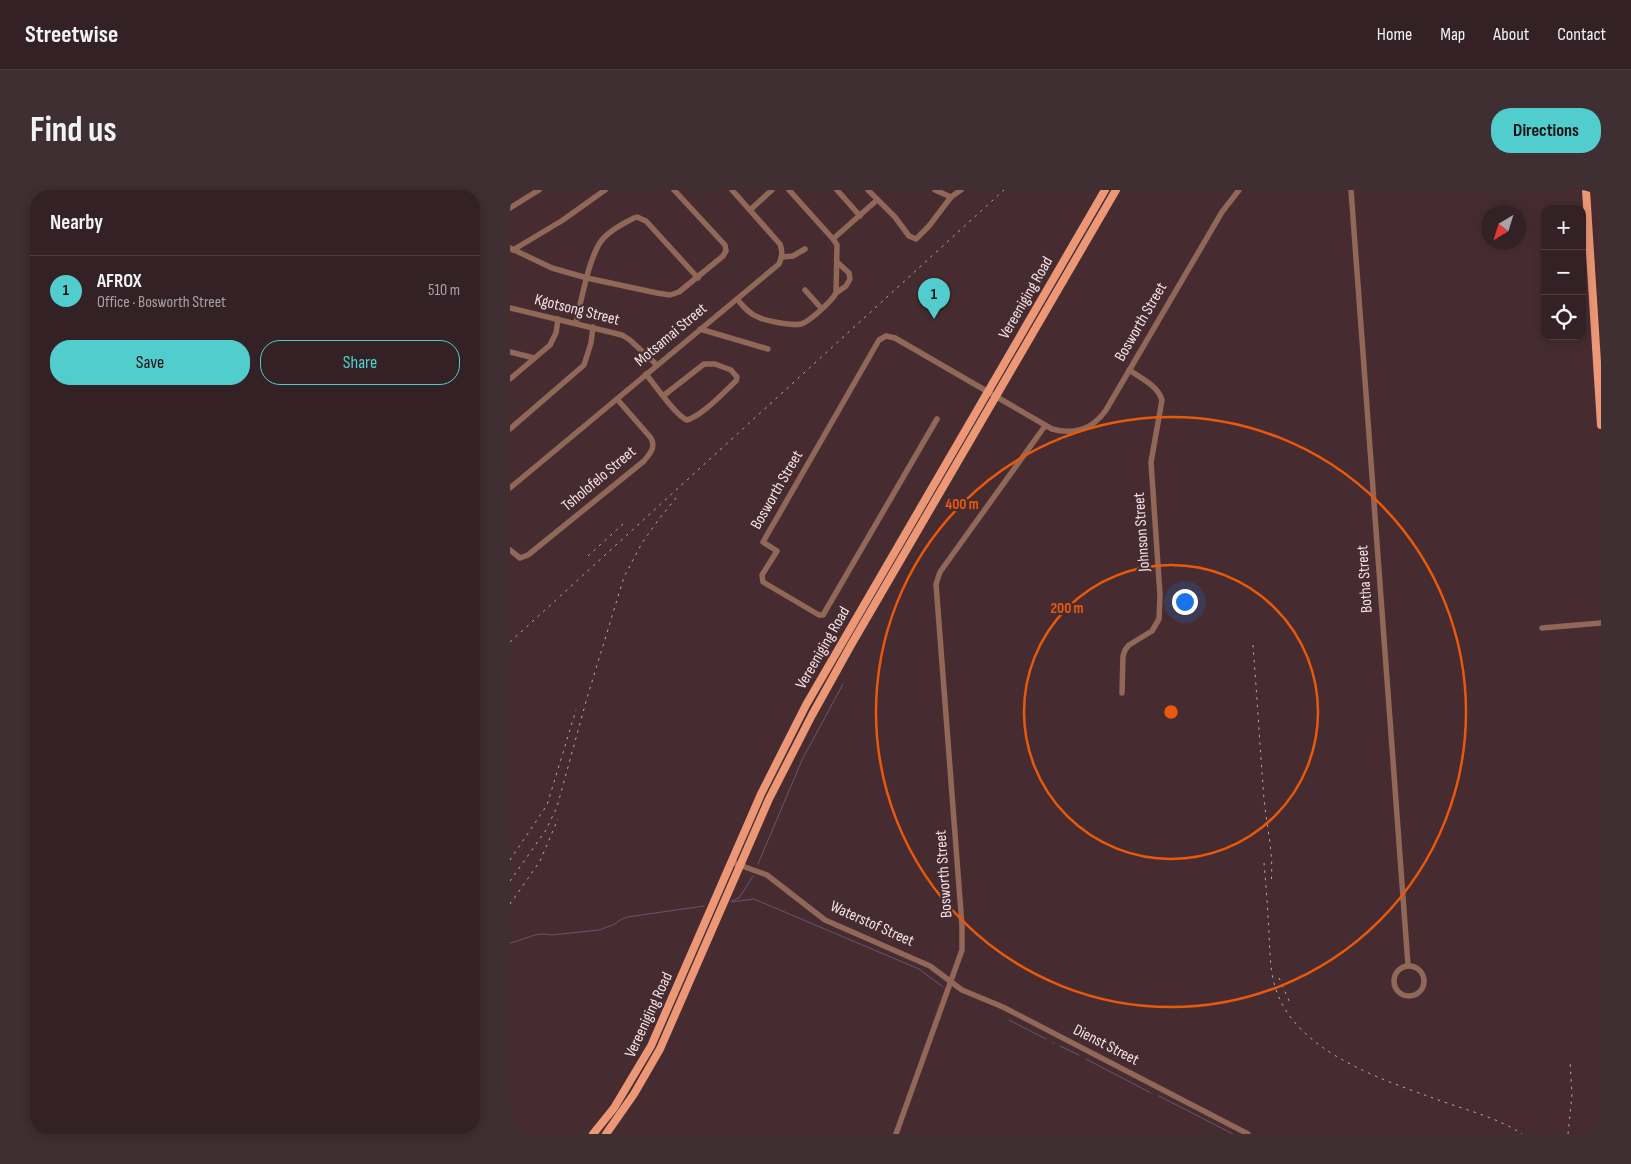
<!DOCTYPE html>
<html lang="en">
<head>
<meta charset="utf-8">
<style>
	body { margin:0; font-family:"Sofia Sans Condensed",sans-serif; background:#3f2e32; color:#f1f3f6 }
	.controls { position:absolute; right:15px; top:15px; display:grid; overflow:hidden; border-radius:10px; box-shadow:0 2px 12px #0003 }
	.controls button { width:45px; height:45px; display:grid; place-items:center; padding:0; border:0; border-bottom:1px solid #4e3e42; background:#342125; color:#f1f3f6; font:25px sans-serif }
	.compass { position:absolute; left:971px; top:15px; width:45px; height:45px; border-radius:50%; background:#342125; box-shadow:0 2px 12px #0003; rotate:218deg }
	.you { position:absolute; left:674px; top:411px; width:18px; height:18px; margin:-12px; border:4px solid #fff; border-radius:50%; background:#1a73e8; box-shadow:0 0 0 8px #1a73e833 }
	.badge { display:grid; place-items:center; width:32px; height:32px; border-radius:50%; background:#52cdcd; color:#111; font-size:16px; font-weight:700 }
	.pin { position:absolute; translate:-50% -41px; filter:drop-shadow(0 1px 2px #0008) }
	.pin::after { content:''; position:absolute; top:26px; width:18px; height:15px; background:inherit; clip-path:polygon(0 0,100% 0,50% 100%) }
	.list { margin:0; padding:0; list-style:none }
	h2 { display:flex; justify-content:space-between; align-items:center; height:65px; margin:0; padding:0 20px; font-size:21px }
	h2 small { font-size:16px; font-weight:400; color:#a9a3a7 }
	.list li { display:grid; grid-template-columns:32px 1fr auto; gap:15px; align-items:center; box-sizing:border-box; height:70px; padding:0 20px; border-top:1px solid #4e3e42 }
	.list b { display:block; font-size:19px; white-space:nowrap }
	.list p { margin:0; font-size:16px; white-space:nowrap; color:#a9a3a7 }
	.list em { font-size:16px; font-style:normal; color:#a9a3a7 }
	.actions { display:flex; gap:10px; padding:15px 20px }
	.actions a { flex:1; padding:11px 0; border:1px solid #52cdcd; border-radius:20px; text-align:center; font-size:18px; color:#52cdcd }
	.actions .main { background:#52cdcd; color:#111 }
	.icon { flex:none; width:28px; height:28px; fill:none; stroke:currentColor; stroke-width:2; stroke-linecap:round; stroke-linejoin:round }
	.map { position:relative; flex:none; width:1091px; height:944px; overflow:hidden; border-radius:20px }
	header { display:flex; align-items:center; gap:30px; box-sizing:border-box; height:70px; padding:0 25px; background:#342125; border-bottom:1px solid #4e3e42 }
	header strong { font-size:24px }
	nav { display:flex; gap:28px; margin-inline-start:auto; font-size:18px }
	.intro { display:flex; align-items:center; justify-content:space-between; box-sizing:border-box; height:120px; padding:0 30px }
	h1 { margin:0; font-size:35px }
	.button { padding:12px 22px; border-radius:20px; background:#52cdcd; color:#111; font-size:18px; font-weight:700 }
	main { display:flex; gap:30px; padding:0 30px }
	aside { flex:1; background:#342125; border-radius:20px; box-shadow:0 2px 12px #0003 }
	.map>svg:first-child { display:block }
	.lines { fill:none; stroke-linecap:round; stroke-linejoin:round }
	.stream { stroke:#655572; stroke-width:1 }
	.minor { stroke:#916757; stroke-width:5.5 }
	.major { stroke:#ec9775; stroke-width:8 }
	.rail { stroke:#baa6aa; stroke-width:1; stroke-dasharray:2.5 5; stroke-linecap:butt }
	.ring { fill:none; stroke:#e8590c; stroke-width:2.5 }
	.labels { text-anchor:middle; dominant-baseline:central; stroke-width:4.5; stroke-linejoin:round; paint-order:stroke }
	.street-label { font-size:16px; fill:#f4e2e5; stroke:#462c31 }
	.centre { fill:#e8590c; stroke:#462c31; stroke-width:2.5 }
	.ring-label { font-size:15px; text-anchor:middle; font-weight:bold; fill:#e8590c; stroke:#462c31; stroke-width:4.5; stroke-linejoin:round; paint-order:stroke }
</style>
</head>
<body>
<header>
<strong>Streetwise</strong>
<nav><a>Home</a><a>Map</a><a>About</a><a>Contact</a></nav>
</header>
<div class="intro"><h1>Find us</h1><a class="button">Directions</a></div>
<main>
<aside>
<h2>Nearby<small></small></h2>
<ul class="list">
<li><span class="badge">1</span><div><b>AFROX</b><p>Office · Bosworth Street</p></div><em>510 m</em></li>
</ul>
<div class="actions"><a class="main">Save</a><a>Share</a></div>
</aside>
<div class="map">
<svg width="1091" height="944" viewBox="0 0 1091 944">
	<rect width="100%" height="100%" fill="#462c31"/>
	<g class="lines">
		<g class="stream">
			<polyline points="248,674 292,570 333,494"/>
			<polyline points="222,711 229,708 243,686"/>
			<polyline points="221,712 244,709 409,779 433,797"/>
			<path d="M0,753C15,750 25,741 42,745L89,740L103,735L112,729L117,727L194,716"/>
			<polyline points="499,830 536,849"/>
			<polyline points="543,853 544,853"/>
			<polyline points="550,856 569,865"/>
			<polyline points="576,869 641,903"/>
			<polyline points="649,906 723,944"/>
		</g>
		<g class="minor">
			<polyline points="327,0 350,26"/>
			<polyline points="358,0 385,27 399,46 406,49 419,36 441,7"/>
			<polyline points="425,0 441,7 451,0"/>
			<polyline points="841,0 898,775"/>
			<polyline points="0,18 29,0"/>
			<polyline points="240,20 262,0"/>
			<polyline points="323,49 367,10"/>
			<polyline points="0,58 42,78 77,88 147,103 160,105 169,102 213,66 216,61 215,55 164,0"/>
			<polyline points="3,60 53,30 95,0"/>
			<polyline points="272,67 283,66 295,59"/>
			<polyline points="295,100 311,118"/>
			<polyline points="326,103 336,96 340,89 339,83 327,72"/>
			<path d="M227,109C233,116 239,124 248,127C256,131 282,136 291,134C299,132 322,111 326,103L327,55L323,49L279,0"/>
			<polyline points="0,118 112,145 120,150 147,175"/>
			<path d="M66,133C71,112 79,66 92,50C99,41 114,33 124,28L127,27L136,31L188,88"/>
			<polyline points="190,139 258,159"/>
			<polyline points="0,162 24,168"/>
			<path d="M136,184C144,194 167,227 177,230C192,226 214,202 226,191L227,187L221,180L205,174H194L153,206"/>
			<polyline points="0,189 40,155 46,143 48,129"/>
			<path d="M427,229L313,425H309L253,392L252,385L267,361L253,352L369,150L376,146L385,148L542,239C564,245 583,239 596,220L712,22L729,0"/>
			<polyline points="0,239 74,175 81,153 83,137"/>
			<path d="M0,298L269,74C272,66 273,62 270,54L222,0"/>
			<path d="M0,360L10,368L18,365L134,271C140,263 146,258 141,248L107,209"/>
			<polyline points="1032,438 1091,433"/>
			<path d="M612,503L613,466L615,460L619,455L642,441L649,429L650,405L641,272L652,210C648,196 631,188 619,180"/>
			<polyline points="221,672 257,685 315,730 420,776 452,800 493,817 738,944"/>
			<circle cx="899" cy="791" r="15"/>
			<polyline points="386,944 452,760 452,736 426,394 430,382 535,236"/>
		</g>
		<g class="major">
			<polyline points="1076,0 1091,235"/>
			<polyline points="83,944 104,918 141,856 251,604 296,515 595,0"/>
			<polyline points="96,944 124,904 150,859 259,609 302,525 341,455 606,0"/>
		</g>
		<g class="rail">
			<polyline points="78,366 113,334"/>
			<polyline points="0,452 494,0"/>
			<path d="M743,455C747,506 750,558 754,609C757,639 764,664 761,694"/>
			<polyline points="0,670 37,615 66,520"/>
			<path d="M754,673C756,696 758,720 759,744C760,761 760,778 764,793C780,858 865,887 920,907C949,918 987,927 1012,944"/>
			<polyline points="0,691 36,640 47,617 77,508 114,387 132,353 149,329 166,308"/>
			<polyline points="0,714 30,671 48,629"/>
			<polyline points="769,788 780,813"/>
			<polyline points="1058,944 1062,905 1060,871"/>
		</g>
	</g>
	<g class="ring">
		<circle cx="661" cy="522" r="147"/>
		<circle cx="661" cy="522" r="295"/>
	</g>
	<g class="labels">
		<g class="street-label">
			<text transform="translate(516 108) rotate(-60)">Vereeniging Road</text>
			<text transform="translate(67 120) rotate(14)">Kgotsong Street</text>
			<text transform="translate(631 132) rotate(-60)">Bosworth Street</text>
			<text transform="translate(161 145) rotate(-40)">Motsamai Street</text>
			<text transform="translate(89 289) rotate(-40)">Tsholofelo Street</text>
			<text transform="translate(267 300) rotate(-60)">Bosworth Street</text>
			<text transform="translate(632 342) rotate(-94)">Johnson Street</text>
			<text transform="translate(855 389) rotate(-94)">Botha Street</text>
			<text transform="translate(313 458) rotate(-60)">Vereeniging Road</text>
			<text transform="translate(434 684) rotate(-94)">Bosworth Street</text>
			<text transform="translate(362 734) rotate(24)">Waterstof Street</text>
			<text transform="translate(139 825) rotate(-65)">Vereeniging Road</text>
			<text transform="translate(596 855) rotate(27)">Dienst Street</text>
		</g>
	</g>
	<circle cx="661" cy="522" r="8" class="centre"/>
	<g class="ring-label">
		<text x="452" y="319">400 m</text>
		<text x="557" y="423">200 m</text>
	</g>
</svg>
<div class="controls">
<button>+</button>
<button>−</button>
<button><svg class="icon" aria-label="locate" viewBox="0 0 24 24"><circle cx="12" cy="12" r="6"/><path d="M12 2v4M12 18v4M2 12h4M18 12h4"/></svg></button>
</div>
<svg class="compass" viewBox="-18 -18 36 36"><path d="M0-13l5 13h-10z" fill="#e53935"/><path d="M0 13l5-13h-10z" fill="#a9a3a7"/></svg>
<div class="you"></div>
<div class="pin badge" style="left:424px;top:129px">1</div>
</div>
</main>
</body>
</html>
